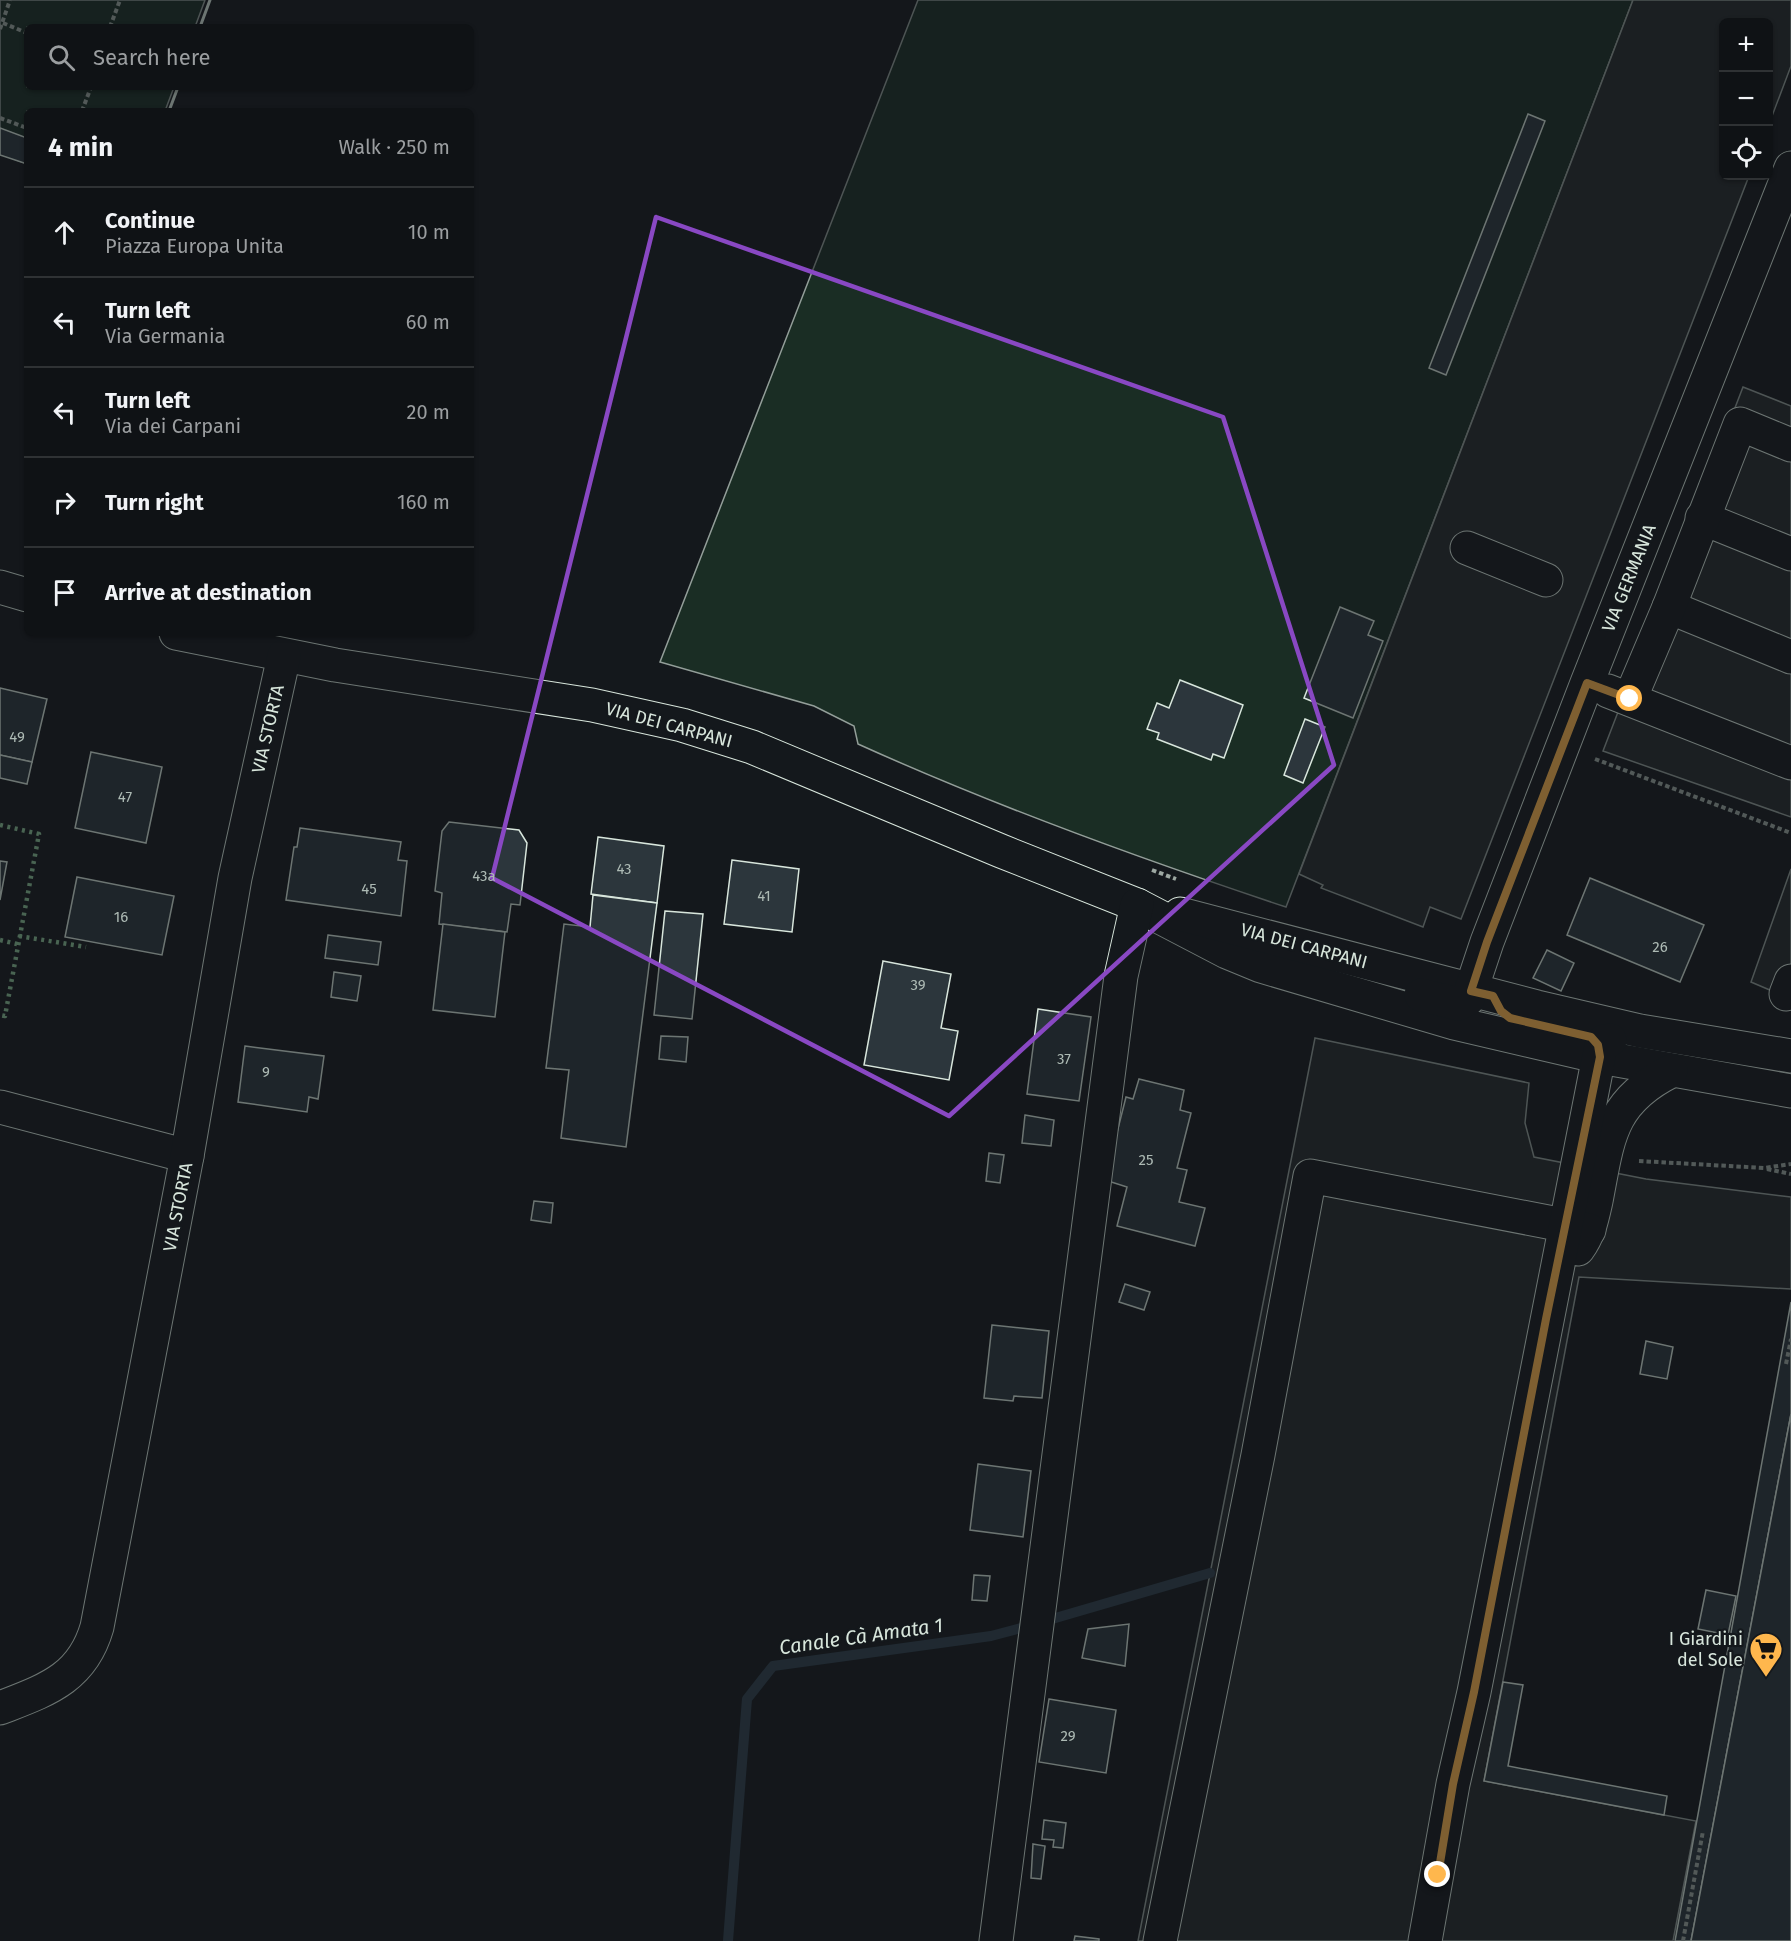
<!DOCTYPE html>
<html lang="en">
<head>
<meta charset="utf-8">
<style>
	body { margin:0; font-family:"Fira Sans",sans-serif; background:#1d2022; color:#f1f3f6 }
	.controls { position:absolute; right:18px; top:18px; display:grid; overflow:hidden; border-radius:9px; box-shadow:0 2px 4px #0004 }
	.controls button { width:54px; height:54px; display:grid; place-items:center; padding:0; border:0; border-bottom:2px solid #2f3234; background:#0f1215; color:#f1f3f6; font:30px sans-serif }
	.stop { position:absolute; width:18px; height:18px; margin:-14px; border:4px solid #ffb74d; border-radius:50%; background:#fff }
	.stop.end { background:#ffb74d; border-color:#fff; box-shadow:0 2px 6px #0008 }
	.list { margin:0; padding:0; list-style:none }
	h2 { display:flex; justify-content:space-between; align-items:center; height:78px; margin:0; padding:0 24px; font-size:26px }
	h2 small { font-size:20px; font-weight:400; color:#9b9ea0 }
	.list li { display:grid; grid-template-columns:39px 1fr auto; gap:18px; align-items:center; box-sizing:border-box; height:90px; padding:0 24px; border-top:2px solid #2f3234 }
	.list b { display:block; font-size:22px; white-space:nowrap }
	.list p { margin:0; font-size:20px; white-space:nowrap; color:#9b9ea0 }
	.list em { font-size:20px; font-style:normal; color:#9b9ea0 }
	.icon { flex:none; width:33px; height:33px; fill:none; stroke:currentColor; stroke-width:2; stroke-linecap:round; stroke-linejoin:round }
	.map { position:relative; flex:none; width:1791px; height:1941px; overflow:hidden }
	.search { position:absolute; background:#0f1215; box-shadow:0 2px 4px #0004; left:24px; top:24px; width:450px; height:66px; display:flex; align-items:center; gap:15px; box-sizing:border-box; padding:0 21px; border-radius:9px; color:#9b9ea0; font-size:22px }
	.panel { position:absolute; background:#0f1215; box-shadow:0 2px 4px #0004; left:24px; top:108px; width:450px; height:528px; border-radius:9px }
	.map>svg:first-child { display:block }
	.green { fill:#1a2d24; stroke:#939e99; stroke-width:1.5 }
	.parking { fill:#24282b; stroke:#939e99; stroke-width:1.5 }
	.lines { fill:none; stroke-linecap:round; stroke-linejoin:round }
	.stream { stroke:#2f3f4d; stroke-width:10 }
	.building { fill:#2c363c; stroke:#d8e6dc; stroke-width:1.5 }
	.minor-casing { stroke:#d8e6dc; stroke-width:35 }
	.path { stroke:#9da8a2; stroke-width:4; stroke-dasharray:4.5 3; stroke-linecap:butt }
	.minor { stroke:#14181c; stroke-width:33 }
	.hedge { stroke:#8ac095; stroke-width:4.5; stroke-dasharray:3 4.5; stroke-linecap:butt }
	.wall { stroke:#d8e6dc; stroke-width:3 }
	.route { stroke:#ffb74d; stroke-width:8 }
	.marked { fill:none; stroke:#8948c3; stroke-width:4.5; stroke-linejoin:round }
	.labels { text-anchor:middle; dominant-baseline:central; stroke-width:4.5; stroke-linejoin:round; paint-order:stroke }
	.number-label { font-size:15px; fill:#adbab4 }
	.street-label { font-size:18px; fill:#d8e6dc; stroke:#14181c }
	.poi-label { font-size:18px; fill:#d8e6dc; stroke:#14181c; text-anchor:end }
	.water-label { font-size:20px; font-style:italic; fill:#d8e6dc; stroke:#14181c }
</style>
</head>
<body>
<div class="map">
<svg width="1791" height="1941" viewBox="0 0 1791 1941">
	<rect width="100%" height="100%" fill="#14181c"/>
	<g class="green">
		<polygon points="0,0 205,0 195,27 27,27 27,87 174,87 165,111 27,111 27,164 0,154"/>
		<path d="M918,0H1633L1286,907C1141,859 997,807 858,744L854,726L814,706L660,662Z"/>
	</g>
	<g class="parking">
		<polygon points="1633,0 1791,0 1791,66 1769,124 1768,22 1724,22 1724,176 1749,176 1461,919 1430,907 1423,927 1321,888 1323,885 1299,874"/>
		<polygon points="1743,387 1791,406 1791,817 1603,751"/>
		<polygon points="1791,869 1791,999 1751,982"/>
		<polygon points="1315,1038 1529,1083 1525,1123 1534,1157 1646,1179 1791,1197 1791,1289 1579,1277 1484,1781 1696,1821 1673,1941 1138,1941"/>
	</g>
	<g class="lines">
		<g class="stream">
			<polyline points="1052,1619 1210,1573"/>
			<polyline points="728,1941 747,1699 773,1666 991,1636 1021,1628"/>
		</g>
	</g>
	<g class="building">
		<polygon points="1528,114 1545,121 1446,375 1429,368"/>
		<polygon points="0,128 27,138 27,164 0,155"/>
		<polygon points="1340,607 1374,621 1368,635 1383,641 1353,718 1304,698"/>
		<polygon points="1180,680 1243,705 1224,758 1213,754 1211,760 1157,739 1159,733 1147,729 1157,703 1169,708"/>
		<polygon points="0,688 47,699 32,762 0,755"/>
		<polygon points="1305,719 1325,727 1303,783 1284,775"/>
		<polygon points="91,752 162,767 146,843 75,828"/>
		<polygon points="0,755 32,762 27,784 0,778"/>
		<polygon points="449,822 519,830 527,843 520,905 511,904 507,932 439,924 442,893 435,891 442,831"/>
		<polygon points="300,828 401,842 398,860 407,861 401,916 286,900 294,847 297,847"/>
		<polygon points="598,837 664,846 657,903 591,894"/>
		<polygon points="732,860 799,869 792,932 724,924"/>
		<polygon points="0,861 7,862 0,900"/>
		<polygon points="77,877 174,896 162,955 65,937"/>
		<polygon points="1590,878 1704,925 1680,982 1567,935"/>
		<polygon points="593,895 657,903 626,1147 561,1138 569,1070 546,1068 564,924 590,927"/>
		<polygon points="665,911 703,914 692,1019 654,1015"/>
		<polygon points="443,924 505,932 495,1017 433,1010"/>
		<polygon points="328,935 381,942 378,965 325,958"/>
		<polygon points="1547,950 1574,963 1561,991 1533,978"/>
		<polygon points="883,961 951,974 941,1028 958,1031 949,1080 864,1065"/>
		<polygon points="334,972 361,976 357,1001 331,997"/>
		<polygon points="1038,1009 1091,1017 1079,1101 1027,1094"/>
		<polygon points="661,1036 688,1037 686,1062 659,1059"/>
		<polygon points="245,1046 324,1056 318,1099 309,1097 307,1112 238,1102"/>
		<polygon points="1139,1079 1184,1090 1180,1110 1191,1113 1177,1168 1187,1170 1179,1202 1205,1208 1195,1246 1117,1226 1127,1187 1105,1180 1126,1097 1133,1099"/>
		<polygon points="1025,1115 1054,1120 1051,1146 1022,1143"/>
		<polygon points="989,1153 1004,1155 1000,1183 986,1181"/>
		<polygon points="534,1201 553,1203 551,1223 531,1220"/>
		<polygon points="1125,1284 1150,1292 1144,1310 1119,1302"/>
		<polygon points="1791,1302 1791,1414 1691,1941 1675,1941"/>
		<polygon points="992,1325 1049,1331 1042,1398 1014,1396 1013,1401 984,1398"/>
		<polygon points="1646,1341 1673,1347 1667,1379 1640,1374"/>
		<polygon points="1791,1414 1791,1941 1691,1941"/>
		<polygon points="978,1464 1031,1471 1023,1537 970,1530"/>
		<polygon points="974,1575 990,1576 987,1601 972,1600"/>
		<polygon points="1706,1590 1736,1596 1728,1635 1698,1629"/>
		<polygon points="1129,1624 1125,1666 1082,1658 1088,1629"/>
		<polygon points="1503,1682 1523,1685 1508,1766 1667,1796 1664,1815 1484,1781"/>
		<polygon points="1049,1699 1116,1710 1106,1773 1039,1762"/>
		<polygon points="1044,1820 1066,1823 1063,1848 1053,1847 1054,1840 1042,1839"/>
		<polygon points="1033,1844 1045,1846 1041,1879 1031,1878"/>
		<polygon points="1075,1936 1099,1939 1099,1941 1074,1941"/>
	</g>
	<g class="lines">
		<g class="minor-casing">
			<g id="minor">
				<polyline points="1702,518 1791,554"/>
				<polyline points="1467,548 1546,580"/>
				<polyline points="0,587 27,595"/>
				<polyline points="1669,607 1791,657"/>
				<polyline points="176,633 335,665 592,705 682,725 752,747 1001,851 1137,905 1227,952 1261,966 1454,1023 1531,1041 1600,1057 1791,1091"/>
				<polyline points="1608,691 1791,763"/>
				<polyline points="1630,699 1669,607 1740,424 1791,445"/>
				<polyline points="1180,914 1537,1007 1640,1031 1791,1056"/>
				<polyline points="1786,994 1791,981"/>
				<polyline points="1421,995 1458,1004 1468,999 1487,942 1587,683 1791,168"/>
				<polyline points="0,1107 187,1156"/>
				<path d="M1578,1249C1589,1234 1592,1219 1596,1201C1608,1139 1609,1102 1671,1071"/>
				<path d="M0,1708C46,1690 82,1679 97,1627L187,1156L235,878L284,656"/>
				<polyline points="996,1941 1121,976 1137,905"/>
				<polyline points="1160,1941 1258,1455 1310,1176 1589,1230"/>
				<polyline points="1425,1941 1453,1784 1474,1692 1601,1046 1604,1041 1610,1040"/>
			</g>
		</g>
		<g class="path">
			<polyline points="3,23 27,33"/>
			<polyline points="110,27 120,0"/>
			<polyline points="0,29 10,0"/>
			<polyline points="99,87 103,87"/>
			<polyline points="82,111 91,87"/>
			<polyline points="0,118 27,128"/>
			<polyline points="1595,759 1791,833"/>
			<polyline points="1152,870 1176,879"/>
			<polyline points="1639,1161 1764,1168 1791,1164"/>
			<polyline points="1767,1169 1791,1174"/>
			<polyline points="1786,1364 1791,1339"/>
			<polyline points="1683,1941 1703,1831"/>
		</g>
		<use href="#minor" class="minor"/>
		<g class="hedge">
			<polyline points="0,825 39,834 5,1016 0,1015"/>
			<polyline points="19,936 86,947"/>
			<polyline points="0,940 17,944"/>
		</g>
		<g class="wall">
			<polyline points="200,27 210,0"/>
			<polyline points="169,111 178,87"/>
		</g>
	</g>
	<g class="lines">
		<polyline class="route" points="1438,1875 1453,1784 1474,1692 1546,1319 1600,1057 1598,1045 1591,1037 1510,1018 1501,1011 1493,996 1471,991 1487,942 1587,683 1630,699"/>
	</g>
	<path d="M0 0H1791V1941H0ZM656,217L1223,417L1334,765L949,1116L492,878Z" fill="#14181c" fill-opacity=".55" fill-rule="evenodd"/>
	<path class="marked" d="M656,217L1223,417L1334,765L949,1116L492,878Z"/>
	<defs>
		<g id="supermarket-pin" transform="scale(1.725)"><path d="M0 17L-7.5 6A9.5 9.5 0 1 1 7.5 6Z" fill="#ffb74d" stroke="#14181c"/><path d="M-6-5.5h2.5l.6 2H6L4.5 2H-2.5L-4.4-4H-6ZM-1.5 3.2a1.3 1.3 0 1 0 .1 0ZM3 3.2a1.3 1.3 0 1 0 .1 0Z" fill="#111"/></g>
	</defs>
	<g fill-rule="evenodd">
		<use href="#supermarket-pin" x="1766" y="1649"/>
	</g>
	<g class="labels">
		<g class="number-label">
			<text x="17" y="737">49</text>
			<text x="125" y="797">47</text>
			<text x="624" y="869">43</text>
			<text x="484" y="876">43a</text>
			<text x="369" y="889">45</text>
			<text x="764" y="896">41</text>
			<text x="121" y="917">16</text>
			<text x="1660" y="947">26</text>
			<text x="918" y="985">39</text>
			<text x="1064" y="1059">37</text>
			<text x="266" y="1072">9</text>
			<text x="1146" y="1160">25</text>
			<text x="1068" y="1736">29</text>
		</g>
		<g class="street-label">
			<text transform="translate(1629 578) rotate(-68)">VIA GERMANIA</text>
			<text transform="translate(669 725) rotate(15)">VIA DEI CARPANI</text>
			<text transform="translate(268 729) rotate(-77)">VIA STORTA</text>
			<text transform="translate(1304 946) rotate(15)">VIA DEI CARPANI</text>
			<text transform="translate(178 1207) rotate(-79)">VIA STORTA</text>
		</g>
		<g class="poi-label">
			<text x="1743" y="1639">I Giardini<tspan x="1743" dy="21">del Sole</tspan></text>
		</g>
		<g class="water-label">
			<text transform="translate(861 1636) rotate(-8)">Canale Cà Amata 1</text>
		</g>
	</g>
</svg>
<div class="controls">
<button>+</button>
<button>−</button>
<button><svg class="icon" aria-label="locate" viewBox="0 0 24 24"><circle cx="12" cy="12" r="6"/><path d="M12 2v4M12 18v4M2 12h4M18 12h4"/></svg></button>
</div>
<div class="stop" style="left:1630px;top:699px"></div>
<div class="stop end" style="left:1438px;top:1875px"></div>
<div class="search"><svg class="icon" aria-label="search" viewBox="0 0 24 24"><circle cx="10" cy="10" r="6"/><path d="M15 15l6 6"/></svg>Search here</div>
<section class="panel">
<h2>4 min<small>Walk · 250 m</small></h2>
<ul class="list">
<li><svg class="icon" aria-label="ahead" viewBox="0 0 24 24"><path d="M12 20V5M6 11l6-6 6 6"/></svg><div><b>Continue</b><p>Piazza Europa Unita</p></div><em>10 m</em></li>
<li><svg class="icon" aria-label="left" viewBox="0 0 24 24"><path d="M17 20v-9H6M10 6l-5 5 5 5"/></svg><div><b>Turn left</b><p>Via Germania</p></div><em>60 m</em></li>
<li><svg class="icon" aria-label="left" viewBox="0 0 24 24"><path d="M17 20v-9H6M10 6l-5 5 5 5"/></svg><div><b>Turn left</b><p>Via dei Carpani</p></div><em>20 m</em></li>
<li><svg class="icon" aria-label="right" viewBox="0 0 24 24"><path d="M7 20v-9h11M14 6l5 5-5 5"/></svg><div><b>Turn right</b></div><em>160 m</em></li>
<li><svg class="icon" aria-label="arrive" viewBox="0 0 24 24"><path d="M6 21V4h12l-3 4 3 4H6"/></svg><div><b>Arrive at destination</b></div></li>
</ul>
</section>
</div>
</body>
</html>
